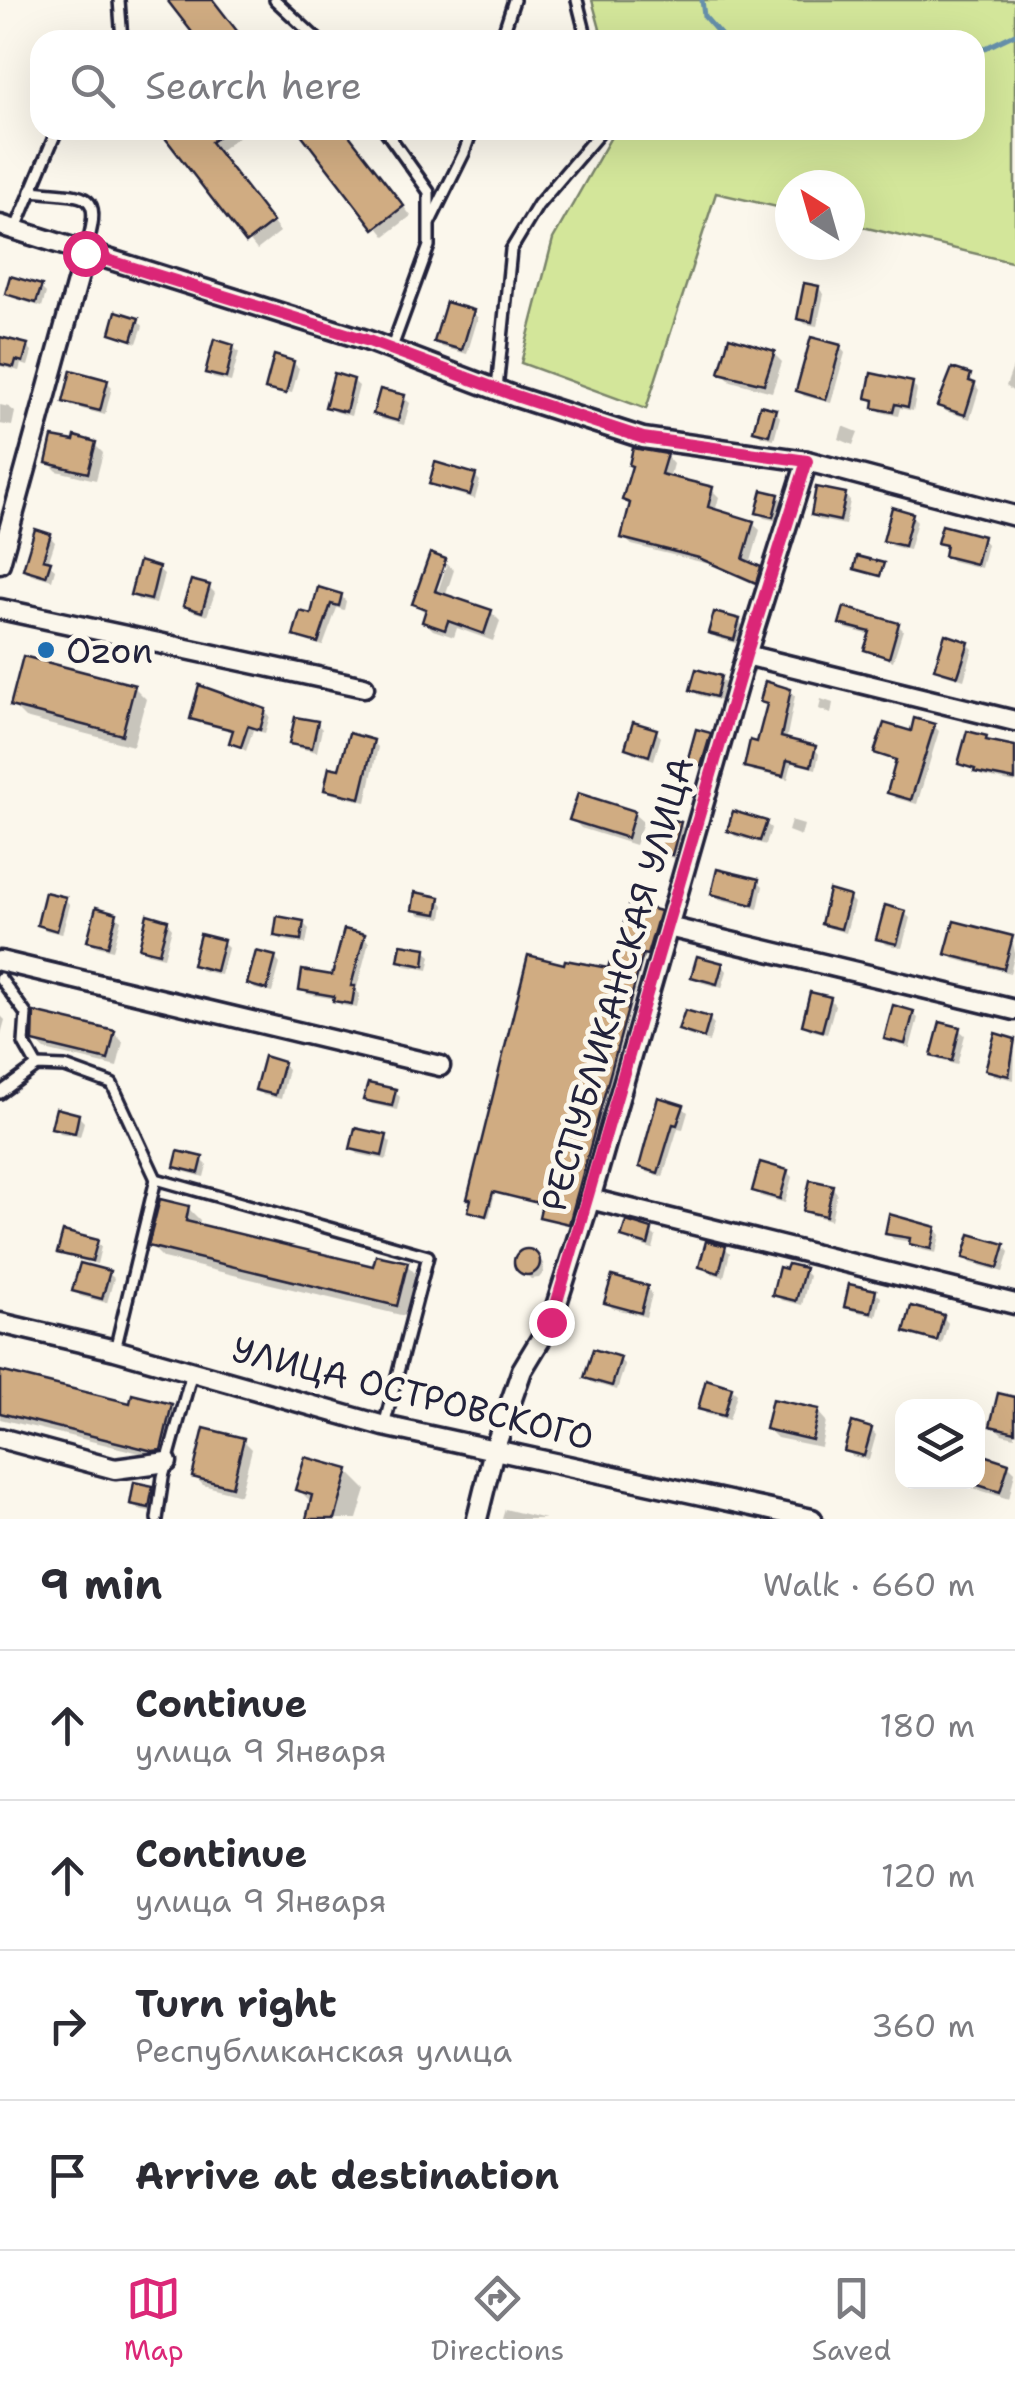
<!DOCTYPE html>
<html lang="en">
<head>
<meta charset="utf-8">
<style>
	body { margin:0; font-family:"Shantell Sans",sans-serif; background:#f2f2f3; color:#2b2b33 }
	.controls { position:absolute; right:30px; bottom:30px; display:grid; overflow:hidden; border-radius:20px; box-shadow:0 10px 40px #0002 }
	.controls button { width:90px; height:90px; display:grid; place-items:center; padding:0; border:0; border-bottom:2px solid #e1e1e2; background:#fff; color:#2b2b33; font:50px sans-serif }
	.compass { position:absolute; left:775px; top:170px; width:90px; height:90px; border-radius:50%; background:#fff; box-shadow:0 10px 40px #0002; rotate:323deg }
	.stop { position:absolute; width:30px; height:30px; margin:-22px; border:8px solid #db2777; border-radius:50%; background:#fff }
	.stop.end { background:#db2777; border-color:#fff; box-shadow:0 2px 10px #0008 }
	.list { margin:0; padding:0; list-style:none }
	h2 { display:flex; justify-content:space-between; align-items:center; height:130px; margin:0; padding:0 40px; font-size:42px }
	h2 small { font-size:32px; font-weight:400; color:#7c7c81 }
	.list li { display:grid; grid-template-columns:65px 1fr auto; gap:30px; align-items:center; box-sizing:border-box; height:150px; padding:0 40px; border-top:2px solid #e1e1e2 }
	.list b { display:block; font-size:38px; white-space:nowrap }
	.list p { margin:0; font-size:32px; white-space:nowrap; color:#7c7c81 }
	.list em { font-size:32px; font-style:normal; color:#7c7c81 }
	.icon { flex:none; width:55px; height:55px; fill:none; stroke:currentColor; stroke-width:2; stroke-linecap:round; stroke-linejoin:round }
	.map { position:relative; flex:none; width:1015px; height:1519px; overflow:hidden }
	.search { position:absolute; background:#fff; box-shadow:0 10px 40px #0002; left:30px; right:30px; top:30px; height:110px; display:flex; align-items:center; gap:25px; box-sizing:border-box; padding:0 35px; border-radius:30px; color:#7c7c81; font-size:38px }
	.sheet { height:730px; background:#fff }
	nav { display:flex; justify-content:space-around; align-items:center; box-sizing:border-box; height:140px; border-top:2px solid #e1e1e2; background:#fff; font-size:28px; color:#7c7c81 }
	nav a { display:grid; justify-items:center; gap:5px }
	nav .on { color:#db2777 }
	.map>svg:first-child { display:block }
	.green { fill:#d3e69a; stroke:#7a846a; stroke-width:2.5 }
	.shadow { fill:#0003 }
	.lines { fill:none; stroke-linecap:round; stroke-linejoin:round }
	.stream { stroke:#6690ab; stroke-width:5 }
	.building { fill:#d0ac82; stroke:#22223b; stroke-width:2.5 }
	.service-casing { stroke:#22223b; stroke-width:16 }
	.minor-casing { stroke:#22223b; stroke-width:25 }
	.service { stroke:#fbf7ec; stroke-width:9 }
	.minor { stroke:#fbf7ec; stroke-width:18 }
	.route { stroke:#db2777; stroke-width:12 }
	.poi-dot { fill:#1f6fb2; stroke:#fbf7ec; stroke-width:4 }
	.labels { text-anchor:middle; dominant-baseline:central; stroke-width:10; stroke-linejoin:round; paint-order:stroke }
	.poi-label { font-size:35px; fill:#22223b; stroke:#fbf7ec; text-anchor:start }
	.street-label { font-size:35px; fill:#22223b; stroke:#fbf7ec }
</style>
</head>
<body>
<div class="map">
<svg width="1015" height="1519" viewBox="0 0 1015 1519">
	<rect width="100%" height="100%" fill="#fbf7ec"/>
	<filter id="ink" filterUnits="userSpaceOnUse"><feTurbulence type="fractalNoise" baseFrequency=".01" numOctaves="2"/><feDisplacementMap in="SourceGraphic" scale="20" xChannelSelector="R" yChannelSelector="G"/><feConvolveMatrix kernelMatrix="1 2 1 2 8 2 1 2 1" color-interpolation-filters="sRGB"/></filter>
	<g filter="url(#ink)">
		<polygon class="green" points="592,0 1015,0 1015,263 850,224 850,185 790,185 790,210 716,193 646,409 521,363 553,239 615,130 975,130 975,40 603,40"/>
		<g class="shadow">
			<polygon points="162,130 247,130 218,152 280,232 257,250"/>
			<polygon points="301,130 345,130 411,216 385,236"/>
			<polygon points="40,287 46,293 42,307 13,298 8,293"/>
			<polygon points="818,288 824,294 817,326 805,324 800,318"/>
			<polygon points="472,312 478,318 467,354 442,347 437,341"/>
			<polygon points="138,320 143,326 137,343 118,337 112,332"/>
			<polygon points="0,346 26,346 32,352 28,366 21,364 19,371 0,366"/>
			<polygon points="233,347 239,352 231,382 213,378 208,372"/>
			<polygon points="840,347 845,353 831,403 804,396 798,390"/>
			<polygon points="773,353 782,362 772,392 731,381 722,372"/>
			<polygon points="1015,361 1015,393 1006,386"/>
			<polygon points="293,363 299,368 292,393 271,388 271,391 268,388"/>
			<polygon points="970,377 979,390 970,419 945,411 940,406"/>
			<polygon points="353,381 359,386 351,416 333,411 328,406"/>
			<polygon points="107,382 112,387 105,415 71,406 66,401"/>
			<polygon points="912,384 917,390 913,411 900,408 898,416 881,412 869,398"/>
			<polygon points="404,398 410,403 404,425 381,419 376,413"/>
			<polygon points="0,405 9,407 15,412 12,426 0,424"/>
			<polygon points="775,411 780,417 774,439 761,436 755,430"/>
			<polygon points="843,426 858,432 853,445 839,439"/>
			<polygon points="94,444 103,453 96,480 57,471 48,462"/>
			<polygon points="666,456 673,464 669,479 712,490 719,497 715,512 752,523 760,530 750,565 767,576 763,588 709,564 632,545 624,538 632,507 625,499"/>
			<polygon points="475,476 480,481 475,499 437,488 432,483"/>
			<polygon points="844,495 850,501 845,525 819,520 814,514"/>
			<polygon points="778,496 783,501 778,521 764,518 758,512"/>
			<polygon points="911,515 917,521 909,550 892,546 886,540"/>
			<polygon points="49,536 55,542 48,563 55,569 52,580 31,574 26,568"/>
			<polygon points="982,538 987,544 981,568 952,561 946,555 948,548 940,542"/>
			<polygon points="431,556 446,563 442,563 429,602 434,603 447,564 454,570 445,597 491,612 500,621 493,641 457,628 454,637 433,630 424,621 427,614 415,604"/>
			<polygon points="158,569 164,574 156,604 138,600 133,594"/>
			<polygon points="209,587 215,593 207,616 192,611 186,605"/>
			<polygon points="341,596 346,601 344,610 337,608 323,646 302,640 296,635 312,617"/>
			<polygon points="739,622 744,627 739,644 717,638 711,632"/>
			<polygon points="842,624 898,625 903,630 893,661 867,649 871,635 847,629"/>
			<polygon points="968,644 973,649 964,680 942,673 937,668"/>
			<polygon points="720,678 726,684 721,701 698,695 693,689"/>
			<polygon points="134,687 146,699 133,746 25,718 13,706"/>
			<polygon points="790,691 795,696 786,741 814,748 819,754 816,769 792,763 788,779 752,771 747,766 759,745 769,708 762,701"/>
			<polygon points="821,699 833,703 831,714 819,709"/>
			<polygon points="265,711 270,716 265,733 253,730 246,751 232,743 235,732 198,723 193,718"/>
			<polygon points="317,724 322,729 317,752 298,748 292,743"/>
			<polygon points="934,726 939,731 917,804 895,798 890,792 898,763 877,753"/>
			<polygon points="656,732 661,737 654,760 633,753 628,747"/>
			<polygon points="709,735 715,740 706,770 690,762"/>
			<polygon points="986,738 992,744 1015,749 1015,783 982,776 961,763"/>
			<polygon points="373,742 378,747 366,802 332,794 326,789"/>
			<polygon points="634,814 643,822 635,845 581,828 572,819"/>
			<polygon points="791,821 804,825 801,836 788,831"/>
			<polygon points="765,823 771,828 766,845 735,836 730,831"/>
			<polygon points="680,824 685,830 678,859 660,855 655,849"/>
			<polygon points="758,881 763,886 758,909 719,899 713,894"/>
			<polygon points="849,898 854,903 846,933 829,928 824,923"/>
			<polygon points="65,899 70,905 62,934 45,930 39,924"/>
			<polygon points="439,899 444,905 442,918 420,915 414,909"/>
			<polygon points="658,913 661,916 649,956 645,955 571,1225 544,1218 542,1216 545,1205 495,1193 489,1217 473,1213 471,1210 566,967 610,970"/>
			<polygon points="904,913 910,918 902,948 885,944 879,938"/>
			<polygon points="115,915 121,920 113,950 96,946 90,940"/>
			<polygon points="167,922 172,928 164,957 147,953 141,947"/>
			<polygon points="303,923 309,929 306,944 282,940 276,935"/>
			<polygon points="364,937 369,942 356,991 360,994 357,1008 341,1005 335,999 307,994 301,989 334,978"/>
			<polygon points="1012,938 1015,953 1010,973 954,959 948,953"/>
			<polygon points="223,943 228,948 221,975 200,970 195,964"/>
			<polygon points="425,951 431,956 428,970 406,966 400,961"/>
			<polygon points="275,958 280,964 272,993 255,989 249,983"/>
			<polygon points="722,965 727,971 722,988 700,982 694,976"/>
			<polygon points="830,999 835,1005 827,1034 810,1030 804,1024"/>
			<polygon points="912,1013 918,1018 910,1048 893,1043 887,1038"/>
			<polygon points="0,1015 5,1020 0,1038"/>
			<polygon points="709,1019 714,1024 709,1042 687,1035 681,1030"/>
			<polygon points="959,1030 965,1035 957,1065 939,1060 934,1055"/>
			<polygon points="114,1033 123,1042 117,1067 45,1050 35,1041"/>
			<polygon points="997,1037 1015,1041 1014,1080 993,1075 988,1069"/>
			<polygon points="283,1064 288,1069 281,1099 263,1095 258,1089"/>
			<polygon points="395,1092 400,1097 397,1110 372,1104 366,1099"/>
			<polygon points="682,1107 688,1112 683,1129 678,1128 663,1177 647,1172 642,1166"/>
			<polygon points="78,1116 84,1122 80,1137 60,1133 54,1127"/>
			<polygon points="385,1137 391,1143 387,1160 358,1154 353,1148"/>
			<polygon points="202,1160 207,1165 204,1177 182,1171 177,1166"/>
			<polygon points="787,1172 792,1177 785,1203 760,1196 755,1191"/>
			<polygon points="832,1187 837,1193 831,1220 811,1215 805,1210"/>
			<polygon points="188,1208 200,1220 199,1227 375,1269 407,1265 419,1277 409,1317 163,1258 151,1246"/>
			<polygon points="935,1229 940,1235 936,1253 917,1249 912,1242 893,1239 888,1233"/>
			<polygon points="651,1232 656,1237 653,1249 630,1242 624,1237"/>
			<polygon points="97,1242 101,1247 97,1264 65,1256 60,1252"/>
			<polygon points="1004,1246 1009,1252 1003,1272 971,1263 966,1257"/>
			<polygon points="725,1248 730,1253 724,1277 707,1272 702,1266"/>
			<polygon points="530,1251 543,1263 544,1272 539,1278 531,1279 518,1267 516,1259 522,1252"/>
			<polygon points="804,1271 809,1276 802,1305 781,1300 775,1294"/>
			<polygon points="108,1273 114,1278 107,1303 80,1296 75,1290"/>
			<polygon points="647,1288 652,1294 646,1317 612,1308 607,1302"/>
			<polygon points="875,1292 881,1297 876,1316 853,1311 847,1306"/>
			<polygon points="943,1317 948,1323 942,1344 913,1336 907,1331"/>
			<polygon points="619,1359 625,1365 617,1390 593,1383 587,1378"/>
			<polygon points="0,1373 132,1406 171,1406 183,1418 173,1461 0,1419"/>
			<polygon points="731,1389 737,1394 729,1420 706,1414 701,1408"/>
			<polygon points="1015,1399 1015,1437 1002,1434 993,1425"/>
			<polygon points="818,1412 826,1421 821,1447 777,1438 768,1429"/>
			<polygon points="871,1430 876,1435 869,1460 852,1456 847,1450"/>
			<polygon points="243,1440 252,1449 240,1495 203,1485 195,1477"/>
			<polygon points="978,1456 1008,1465 1015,1472 1009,1499 953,1482 978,1482"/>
			<polygon points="348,1472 366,1490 357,1519 308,1519 313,1504 298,1489"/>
			<polygon points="152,1488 158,1493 154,1512 138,1509 132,1504"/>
			<polygon points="505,1509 545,1519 502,1519"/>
		</g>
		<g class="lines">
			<g class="stream">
				<polyline points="702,0 704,16 725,40"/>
				<polyline points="975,53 1015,34"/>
			</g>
		</g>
		<g class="building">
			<polygon points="167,0 213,0 244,40 198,40"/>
			<polygon points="159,130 227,130 211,142 273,222 246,243"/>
			<polygon points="298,130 345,130 404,206 374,229"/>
			<polygon points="10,276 42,285 36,303 5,294"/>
			<polygon points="804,283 819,286 812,322 797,319"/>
			<polygon points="446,302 474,310 462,350 434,342"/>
			<polygon points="116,311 139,318 132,340 110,333"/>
			<polygon points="0,337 28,344 23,362 16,360 14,367 0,364"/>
			<polygon points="729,337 775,351 764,384 719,373"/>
			<polygon points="811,337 841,345 826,400 796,391"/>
			<polygon points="214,339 234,345 226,378 205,373"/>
			<polygon points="274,355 294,361 286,394 265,389"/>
			<polygon points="952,368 971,374 969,381 975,383 965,415 937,406"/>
			<polygon points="71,370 108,380 100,411 63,402"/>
			<polygon points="334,373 354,379 346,412 325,407"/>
			<polygon points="871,373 913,382 908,407 895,404 893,412 873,408 874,400 866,398"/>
			<polygon points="380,389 405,395 398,421 373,414"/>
			<polygon points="760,405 776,409 769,435 753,431"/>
			<polygon points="75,436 96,442 88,473 46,463 52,437 74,441"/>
			<polygon points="633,448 667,454 661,474 713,487 708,507 754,521 743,559 761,567 756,583 699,558 621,538 630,503 622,500 632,466 629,465"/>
			<polygon points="435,462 476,474 470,495 429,484"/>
			<polygon points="816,487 846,493 840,521 811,515"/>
			<polygon points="762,490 779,494 773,517 756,513"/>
			<polygon points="892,507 913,513 904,546 883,541"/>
			<polygon points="942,525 983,536 976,564 944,556 946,545 937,543"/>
			<polygon points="35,529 51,534 43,559 51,561 46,576 23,569"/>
			<polygon points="430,553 446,559 435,591 492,610 484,634 448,621 445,630 422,622 426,609 412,604"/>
			<polygon points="857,556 884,563 880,576 854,569"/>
			<polygon points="139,561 159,567 151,600 130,595"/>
			<polygon points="191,580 210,585 202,612 183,606"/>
			<polygon points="318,587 342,594 339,606 331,604 318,643 293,636 300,611 311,614"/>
			<polygon points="844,607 899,623 889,658 864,650 870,632 839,624"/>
			<polygon points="714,612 740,619 734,640 708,633"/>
			<polygon points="945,634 969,642 958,676 934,669"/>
			<polygon points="23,656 135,685 122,735 10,706"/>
			<polygon points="696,669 721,676 716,697 690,690"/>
			<polygon points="765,681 791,689 781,737 816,746 811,766 787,760 783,776 744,767 750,740 757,742 767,704 760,702"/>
			<polygon points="199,685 266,709 260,730 248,726 241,747 229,743 233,730 190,719"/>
			<polygon points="295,717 318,721 312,748 289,744"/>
			<polygon points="914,718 935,724 911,800 887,793 896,760 874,753 884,723 911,731"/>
			<polygon points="633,722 657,729 649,756 625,748"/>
			<polygon points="696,729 711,733 701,766 687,762"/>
			<polygon points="967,731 987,736 986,740 1015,746 1015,780 974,772 975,769 958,764"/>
			<polygon points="349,733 374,740 360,798 324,790 329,767 339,769"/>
			<polygon points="578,793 635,811 627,838 569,820"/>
			<polygon points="733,811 767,821 760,841 727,831"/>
			<polygon points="661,817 681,822 672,855 652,850"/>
			<polygon points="717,869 759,879 753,905 711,894"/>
			<polygon points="829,890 850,896 841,929 821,924"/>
			<polygon points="45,892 66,897 57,931 37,925"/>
			<polygon points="415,892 440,897 437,914 412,910"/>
			<polygon points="629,903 660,911 647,955 643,954 569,1224 539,1217 542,1204 493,1192 486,1216 468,1211 471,1199 467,1199 528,955 564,964 565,960 608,968 610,961 614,962"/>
			<polygon points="885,905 906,911 897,944 876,939"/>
			<polygon points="96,907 117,913 108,946 87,941"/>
			<polygon points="147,914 168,920 159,953 139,948"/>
			<polygon points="277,916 304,921 301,940 274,936"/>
			<polygon points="954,921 1013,936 1004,969 945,954"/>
			<polygon points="344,929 365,934 351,986 355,986 352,1004 333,1001 334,996 299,990 302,970 332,975"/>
			<polygon points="200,934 224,940 216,971 192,965"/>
			<polygon points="401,944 426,948 424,966 398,961"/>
			<polygon points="256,951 276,956 267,990 247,984"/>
			<polygon points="697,956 723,963 717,984 691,977"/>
			<polygon points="810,992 831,997 822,1031 802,1025"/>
			<polygon points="893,1005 914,1011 905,1044 884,1039"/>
			<polygon points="685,1010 710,1017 704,1038 678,1030"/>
			<polygon points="34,1012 115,1031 108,1060 33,1042"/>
			<polygon points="940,1022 960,1027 952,1061 931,1056"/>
			<polygon points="995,1033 1015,1039 1009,1076 985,1070"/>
			<polygon points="264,1056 284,1062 275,1095 255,1090"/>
			<polygon points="368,1083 396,1089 392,1106 363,1100"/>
			<polygon points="658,1097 684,1105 677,1125 673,1124 658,1173 639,1167"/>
			<polygon points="56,1108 79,1114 75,1133 51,1128"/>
			<polygon points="355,1128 387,1135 382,1156 350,1149"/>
			<polygon points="178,1151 203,1157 199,1173 174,1167"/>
			<polygon points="760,1162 788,1170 780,1199 752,1191"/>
			<polygon points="810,1180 833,1185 826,1216 803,1211"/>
			<polygon points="160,1199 189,1206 186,1221 373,1266 376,1255 408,1262 397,1306 148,1246"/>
			<polygon points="889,1214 936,1227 931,1249 909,1244 910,1238 885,1234"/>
			<polygon points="626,1221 652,1229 648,1245 621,1237"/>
			<polygon points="63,1231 98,1240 92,1261 57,1253"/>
			<polygon points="970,1234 1005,1244 998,1268 963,1258"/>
			<polygon points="706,1241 726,1246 719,1273 699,1267"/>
			<circle cx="527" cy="1262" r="13"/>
			<polygon points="80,1263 110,1271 102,1299 72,1291"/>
			<polygon points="788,1264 805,1268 796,1301 772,1295 779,1267 786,1269"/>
			<polygon points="612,1276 648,1286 641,1313 604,1303"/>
			<polygon points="849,1284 876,1290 871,1312 844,1307"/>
			<polygon points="911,1306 944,1315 937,1341 904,1332"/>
			<polygon points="593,1349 621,1357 612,1386 584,1378"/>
			<polygon points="0,1371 130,1403 132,1394 172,1404 161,1450 153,1451 0,1413"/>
			<polygon points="706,1379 732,1387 724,1416 698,1409"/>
			<polygon points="998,1393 1015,1397 1015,1432 990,1426"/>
			<polygon points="772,1399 819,1409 812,1440 765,1429"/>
			<polygon points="852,1422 872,1428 864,1456 844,1451"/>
			<polygon points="204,1428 244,1438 232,1487 192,1477"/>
			<polygon points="978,1453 1009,1463 1000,1492 978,1485"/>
			<polygon points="305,1457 349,1469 335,1519 306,1519 312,1495 295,1490"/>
			<polygon points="134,1482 153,1486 149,1508 130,1504"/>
		</g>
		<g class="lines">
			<g class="service-casing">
				<g id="service">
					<polyline points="119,0 122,40"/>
					<polyline points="275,0 318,40"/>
					<polyline points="577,0 587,40"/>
					<polyline points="501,40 514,0"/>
					<polyline points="385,130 429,192 429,246 391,350"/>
					<path d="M31,191C89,197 104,189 85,253"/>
					<polyline points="430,222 464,153 472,130"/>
					<polyline points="16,228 57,130"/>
					<polyline points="497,389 511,250 538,205 602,130"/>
					<polyline points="0,978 26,1014 24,1043 37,1066"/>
					<polyline points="0,1093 37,1066 65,1067 112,1084 156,1179"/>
					<polyline points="115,1350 156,1179 428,1256 384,1426"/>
					<polyline points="157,1519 163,1477 192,1372"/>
				</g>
			</g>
			<g class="minor-casing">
				<g id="minor">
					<polyline points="0,225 366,340 516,397 643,438 807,461 1015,516"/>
					<polyline points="0,563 85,253"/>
					<polyline points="0,609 364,687"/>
					<polyline points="746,655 1015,721"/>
					<polyline points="668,927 1015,1010"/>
					<polyline points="0,961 440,1066"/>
					<polyline points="590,1199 1015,1304"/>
					<polyline points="0,1323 115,1350 384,1426 812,1519"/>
					<polyline points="0,1438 115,1469 167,1462"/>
					<polyline points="477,1519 494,1450 522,1370 551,1322 590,1199 746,655 807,461"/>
				</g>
			</g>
			<use href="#service" class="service"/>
			<use href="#minor" class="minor"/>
		</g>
	</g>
	<g class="lines" filter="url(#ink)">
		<polyline class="route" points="85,253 366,340 516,396 643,438 807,461 746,655 551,1322"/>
	</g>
	<circle class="poi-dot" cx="46" cy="650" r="10"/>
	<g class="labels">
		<g class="poi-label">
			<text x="66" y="650">Ozon</text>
		</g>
		<g class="street-label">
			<text transform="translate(617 984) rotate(-74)">РЕСПУБЛИКАНСКАЯ УЛИЦА</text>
			<text transform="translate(413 1393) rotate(14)">УЛИЦА ОСТРОВСКОГО</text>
		</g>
	</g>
</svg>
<div class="controls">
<button><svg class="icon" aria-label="layers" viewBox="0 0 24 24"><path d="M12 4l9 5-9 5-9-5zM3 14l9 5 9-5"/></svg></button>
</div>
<svg class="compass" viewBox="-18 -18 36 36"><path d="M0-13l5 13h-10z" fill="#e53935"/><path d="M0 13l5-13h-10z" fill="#7c7c81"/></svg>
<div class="stop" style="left:85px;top:253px"></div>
<div class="stop end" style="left:551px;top:1322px"></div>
<div class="search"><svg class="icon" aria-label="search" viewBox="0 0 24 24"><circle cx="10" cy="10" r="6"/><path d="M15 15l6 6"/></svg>Search here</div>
</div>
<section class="sheet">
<h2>9 min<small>Walk · 660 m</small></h2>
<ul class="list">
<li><svg class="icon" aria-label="ahead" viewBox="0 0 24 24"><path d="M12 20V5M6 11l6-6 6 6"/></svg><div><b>Continue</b><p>улица 9 Января</p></div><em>180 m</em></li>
<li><svg class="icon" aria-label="ahead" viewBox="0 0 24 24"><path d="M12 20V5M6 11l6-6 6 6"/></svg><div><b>Continue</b><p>улица 9 Января</p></div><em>120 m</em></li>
<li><svg class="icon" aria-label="right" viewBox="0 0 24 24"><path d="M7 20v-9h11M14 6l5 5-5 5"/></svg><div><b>Turn right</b><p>Республиканская улица</p></div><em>360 m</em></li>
<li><svg class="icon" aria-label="arrive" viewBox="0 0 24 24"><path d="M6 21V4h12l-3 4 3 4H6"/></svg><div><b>Arrive at destination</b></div></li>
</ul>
</section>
<nav>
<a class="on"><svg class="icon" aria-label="map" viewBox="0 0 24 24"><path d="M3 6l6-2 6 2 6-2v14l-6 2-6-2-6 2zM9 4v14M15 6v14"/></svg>Map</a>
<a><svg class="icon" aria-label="directions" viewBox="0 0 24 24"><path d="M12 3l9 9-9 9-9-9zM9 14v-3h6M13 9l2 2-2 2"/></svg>Directions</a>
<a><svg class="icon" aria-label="saved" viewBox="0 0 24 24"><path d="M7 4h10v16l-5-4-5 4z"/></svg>Saved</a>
</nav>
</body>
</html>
